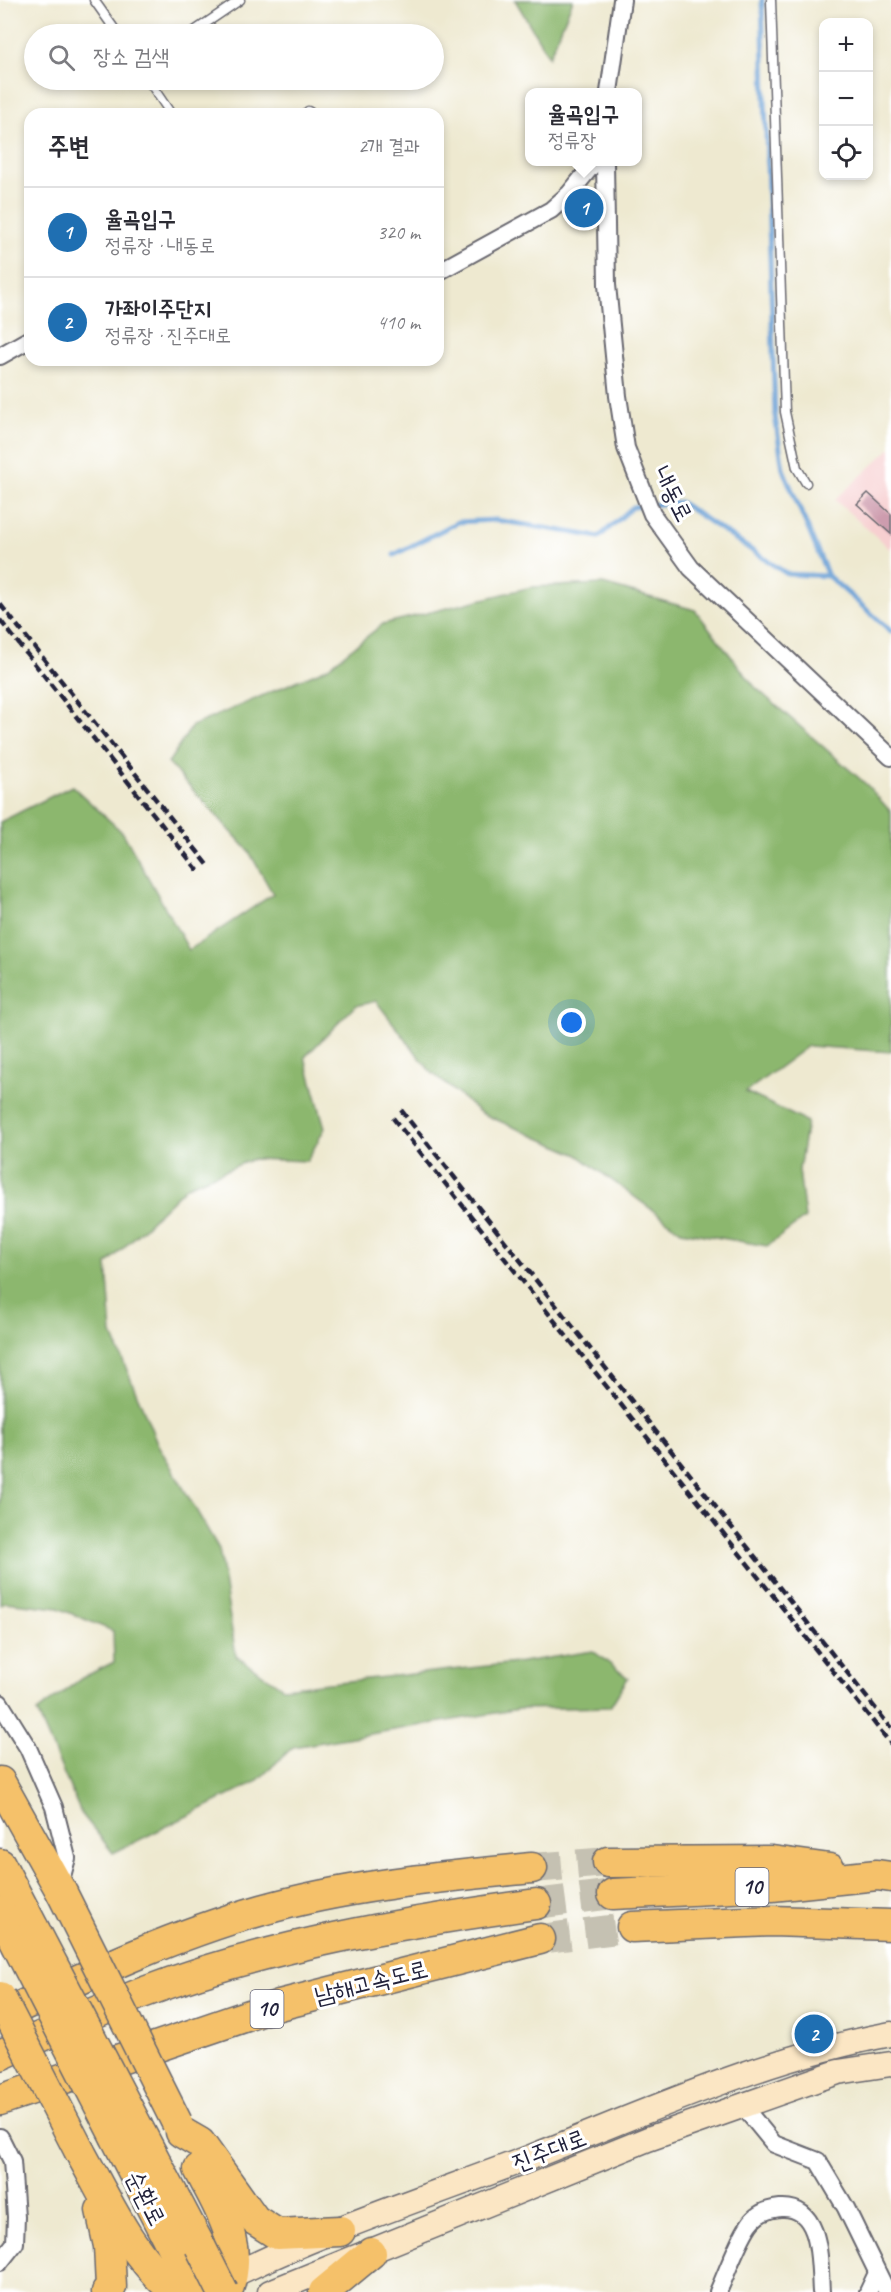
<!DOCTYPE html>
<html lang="ko">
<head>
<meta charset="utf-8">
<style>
	body { margin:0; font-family:Caveat,"Poor Story",sans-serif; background:#f2f2f3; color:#2b2b33 }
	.controls { position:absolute; right:18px; top:18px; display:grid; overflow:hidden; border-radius:12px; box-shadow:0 3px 9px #0003 }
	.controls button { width:54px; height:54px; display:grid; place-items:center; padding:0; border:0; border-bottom:2px solid #e1e1e2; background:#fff; color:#2b2b33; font:30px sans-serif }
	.you { position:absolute; left:572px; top:1023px; width:21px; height:21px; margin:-15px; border:4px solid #fff; border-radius:50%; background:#1a73e8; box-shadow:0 0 0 9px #1a73e833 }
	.badge { display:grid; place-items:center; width:39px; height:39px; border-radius:50%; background:#1f6fb2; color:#fff; font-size:20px; font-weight:700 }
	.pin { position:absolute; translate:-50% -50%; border:3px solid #fff; box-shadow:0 2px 6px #0006 }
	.popup { position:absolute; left:525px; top:88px; width:117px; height:78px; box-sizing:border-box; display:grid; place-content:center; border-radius:12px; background:#fff; filter:drop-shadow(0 2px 4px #0005); font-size:20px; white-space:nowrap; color:#7c7c81 }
	.popup b { font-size:22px; color:#2b2b33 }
	.popup::after { content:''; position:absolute; left:50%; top:100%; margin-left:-12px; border:12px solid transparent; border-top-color:#fff }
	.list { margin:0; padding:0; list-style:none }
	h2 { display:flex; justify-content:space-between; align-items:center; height:78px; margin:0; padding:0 24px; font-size:26px }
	h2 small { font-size:20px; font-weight:400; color:#7c7c81 }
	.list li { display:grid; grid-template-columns:39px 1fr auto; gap:18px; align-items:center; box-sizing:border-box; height:90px; padding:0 24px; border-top:2px solid #e1e1e2 }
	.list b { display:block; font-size:22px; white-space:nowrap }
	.list p { margin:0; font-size:20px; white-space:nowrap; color:#7c7c81 }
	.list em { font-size:20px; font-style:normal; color:#7c7c81 }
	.icon { flex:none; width:33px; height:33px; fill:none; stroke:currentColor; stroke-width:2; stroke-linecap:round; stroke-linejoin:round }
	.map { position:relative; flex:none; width:891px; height:2292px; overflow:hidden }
	.search { position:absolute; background:#fff; box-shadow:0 3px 9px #0003; left:24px; top:24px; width:420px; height:66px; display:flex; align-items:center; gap:15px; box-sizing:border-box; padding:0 21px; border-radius:33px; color:#7c7c81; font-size:22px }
	.panel { position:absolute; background:#fff; box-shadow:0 3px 9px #0003; left:24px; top:108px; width:420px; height:258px; border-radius:18px }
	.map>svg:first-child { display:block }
	.built { fill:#f7cfd0 }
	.forest { fill:#8cb76e; stroke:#576c54; stroke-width:1.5 }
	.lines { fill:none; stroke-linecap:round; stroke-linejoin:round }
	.stream { stroke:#669ed4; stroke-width:5 }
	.building { fill:#cd9cae }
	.highway-tunnel { stroke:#c5c1b2; stroke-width:30; stroke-dasharray:30 15; stroke-linecap:butt }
	.lane-casing { stroke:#69686f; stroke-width:11 }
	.street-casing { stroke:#69686f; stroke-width:20 }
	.secondary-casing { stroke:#69686f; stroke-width:27 }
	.highway-casing { stroke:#69686f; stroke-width:33 }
	.lane { stroke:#fff; stroke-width:8 }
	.street { stroke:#fff; stroke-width:16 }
	.secondary { stroke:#fbe6c4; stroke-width:24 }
	.highway { stroke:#f5c16b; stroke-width:30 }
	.rail { stroke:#22223b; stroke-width:4.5; stroke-dasharray:9 4.5; stroke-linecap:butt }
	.highway-bridge-casing { stroke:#69686f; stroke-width:33; stroke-linecap:butt }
	.highway-bridge { stroke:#f5c16b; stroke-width:30 }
	.labels { text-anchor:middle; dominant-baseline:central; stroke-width:6; stroke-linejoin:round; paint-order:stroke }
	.shield { fill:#fff; stroke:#646476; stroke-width:1.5 }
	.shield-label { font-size:22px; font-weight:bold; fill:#22223b }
	.street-label { font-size:24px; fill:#22223b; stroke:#fff }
</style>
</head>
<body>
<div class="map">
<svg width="891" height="2292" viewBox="0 0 891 2292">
	<rect width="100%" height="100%" fill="#fff"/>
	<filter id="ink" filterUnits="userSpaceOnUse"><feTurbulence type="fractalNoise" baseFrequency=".0167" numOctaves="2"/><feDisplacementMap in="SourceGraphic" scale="12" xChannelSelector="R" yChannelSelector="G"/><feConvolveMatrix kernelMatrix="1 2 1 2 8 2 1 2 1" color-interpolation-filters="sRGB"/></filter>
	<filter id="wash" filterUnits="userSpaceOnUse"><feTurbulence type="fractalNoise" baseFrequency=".008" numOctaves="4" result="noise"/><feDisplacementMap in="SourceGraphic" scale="24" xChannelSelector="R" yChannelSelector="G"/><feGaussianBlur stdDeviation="1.35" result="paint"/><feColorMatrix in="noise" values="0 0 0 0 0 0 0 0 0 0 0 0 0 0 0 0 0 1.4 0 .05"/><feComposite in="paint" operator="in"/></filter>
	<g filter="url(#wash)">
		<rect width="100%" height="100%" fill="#eee9d0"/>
		<polygon class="built" points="891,448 891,550 835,500"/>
		<g class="forest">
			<polygon points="515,0 573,0 549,57"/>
			<polygon points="603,584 695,610 755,687 867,785 891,812 891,1052 808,1046 746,1092 807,1122 799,1170 805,1218 767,1246 681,1231 576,1154 481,1113 430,1071 376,1001 355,1006 305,1057 325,1128 307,1161 253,1159 187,1186 107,1264 112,1334 158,1445 219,1549 236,1656 283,1688 516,1663 593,1651 628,1678 610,1707 519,1709 293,1747 256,1782 113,1853 81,1813 37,1712 82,1678 114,1662 113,1631 58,1608 5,1602 0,1605 0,822 72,786 123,833 189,950 273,894 248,850 168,763 192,726 327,668 383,624 531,587"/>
		</g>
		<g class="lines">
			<g class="stream">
				<polyline points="762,0 775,416 783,469 828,576 891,631"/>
				<polyline points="394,555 458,522 496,520 599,537 633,507 680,502 787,574 828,576"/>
			</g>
		</g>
		<g id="blocks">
			<polygon class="building" points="868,493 891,514 891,534 857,504"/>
		</g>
	</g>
	<g filter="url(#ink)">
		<use href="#blocks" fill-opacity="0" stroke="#69686f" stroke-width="1.5"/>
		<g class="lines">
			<g class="highway-tunnel">
				<polyline points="532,1868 608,1862"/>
				<polyline points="536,1904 613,1894"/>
				<polyline points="540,1939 632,1927"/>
			</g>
			<g class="lane-casing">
				<g id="lane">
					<polyline points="94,0 118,34"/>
					<polyline points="771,0 785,412 797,468 806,483"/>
					<polyline points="190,34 240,0"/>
					<polyline points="148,80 171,114"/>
					<polyline points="306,114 308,111 313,114"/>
				</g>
			</g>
			<g class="street-casing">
				<g id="street">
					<polyline points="609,92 622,0"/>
					<polyline points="605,162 607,285 618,396 626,448 652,514 691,568 891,757"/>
					<polyline points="438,272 551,210 569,194 595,162"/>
					<polyline points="0,356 30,339"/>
					<polyline points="0,1703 28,1748 54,1807 67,1858 59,1887"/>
					<polyline points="742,2105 774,2144 818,2161 846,2208 887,2292"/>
					<polyline points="0,2137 12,2161 16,2217 15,2243 0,2262"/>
					<path d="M718,2292C728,2270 736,2245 749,2225C756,2214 768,2209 780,2208C823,2205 819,2263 821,2292"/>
					<polyline points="868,2292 877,2273"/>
				</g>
			</g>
			<g class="secondary-casing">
				<g id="secondary">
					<path d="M219,2282C316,2233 429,2196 531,2157C648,2111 767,2057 891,2034"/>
					<polyline points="270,2292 648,2139 838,2072 891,2064"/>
				</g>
			</g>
			<g class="highway-casing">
				<g id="highway">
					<polyline points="0,1782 62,1893"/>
					<polyline points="608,1862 772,1861 830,1869"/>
					<polyline points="0,1864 34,1929"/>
					<polyline points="613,1894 772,1886 877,1875 891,1877"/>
					<polyline points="0,1912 14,1939"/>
					<polyline points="632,1927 772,1921 891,1925"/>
					<path d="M0,2016C86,1976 170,1936 262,1910C349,1885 442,1877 532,1868"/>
					<path d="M0,2055C47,2034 94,2012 142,1993C264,1946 406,1922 536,1904"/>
					<polyline points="0,2100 279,2005 540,1939"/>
					<polyline points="138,2128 200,2246"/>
					<polyline points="181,2132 200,2143 255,2220 277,2234 340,2231"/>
					<polyline points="116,2138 195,2292"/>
					<path d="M80,2152C108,2202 130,2254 175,2292"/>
					<path d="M199,2169C220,2211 245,2244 227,2292"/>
					<polyline points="101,2210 109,2246 111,2287 107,2292"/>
					<polyline points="324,2292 371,2253"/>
				</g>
			</g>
			<use href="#lane" class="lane"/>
			<use href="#street" class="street"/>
			<use href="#secondary" class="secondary"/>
			<use href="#highway" class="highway"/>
			<g class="rail">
				<polyline points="0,604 209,866"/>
				<polyline points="0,620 200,873"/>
				<polyline points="401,1110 891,1728"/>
				<polyline points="393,1118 891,1744"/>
			</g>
			<g class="highway-bridge-casing">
				<g id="highway-bridge">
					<polyline points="62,1893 177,2123"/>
					<polyline points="34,1929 138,2128"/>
					<polyline points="14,1939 116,2138"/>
					<polyline points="0,1997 80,2152"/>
					<polyline points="200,2246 223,2292"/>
				</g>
			</g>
			<use href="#highway-bridge" class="highway-bridge"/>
		</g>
	</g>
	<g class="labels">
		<g class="shield">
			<rect x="735.5" y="1868" width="33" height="38" rx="4.5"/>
			<rect x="250.5" y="1990" width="33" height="38" rx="4.5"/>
		</g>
		<g class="shield-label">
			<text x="752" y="1887">10</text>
			<text x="267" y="2009">10</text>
		</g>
		<g class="street-label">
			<text transform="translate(673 494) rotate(63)">내동로</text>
			<text transform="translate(371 1982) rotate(-14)">남해고속도로</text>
			<text transform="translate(549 2150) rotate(-21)">진주대로</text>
			<text transform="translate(146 2198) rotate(63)">순환로</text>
		</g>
	</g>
</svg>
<div class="controls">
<button>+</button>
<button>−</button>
<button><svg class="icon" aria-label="locate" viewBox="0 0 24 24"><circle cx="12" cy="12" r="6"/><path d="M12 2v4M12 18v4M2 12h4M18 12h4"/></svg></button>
</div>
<div class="you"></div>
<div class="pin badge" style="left:584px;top:208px">1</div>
<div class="popup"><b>율곡입구</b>정류장</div>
<div class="pin badge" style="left:814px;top:2034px">2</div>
<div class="search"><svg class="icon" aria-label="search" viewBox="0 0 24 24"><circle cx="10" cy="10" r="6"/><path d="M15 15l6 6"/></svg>장소 검색</div>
<section class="panel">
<h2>주변<small>2개 결과</small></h2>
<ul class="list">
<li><span class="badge">1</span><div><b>율곡입구</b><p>정류장 · 내동로</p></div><em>320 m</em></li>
<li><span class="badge">2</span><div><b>가좌이주단지</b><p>정류장 · 진주대로</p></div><em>410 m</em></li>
</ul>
</section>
</div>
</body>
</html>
